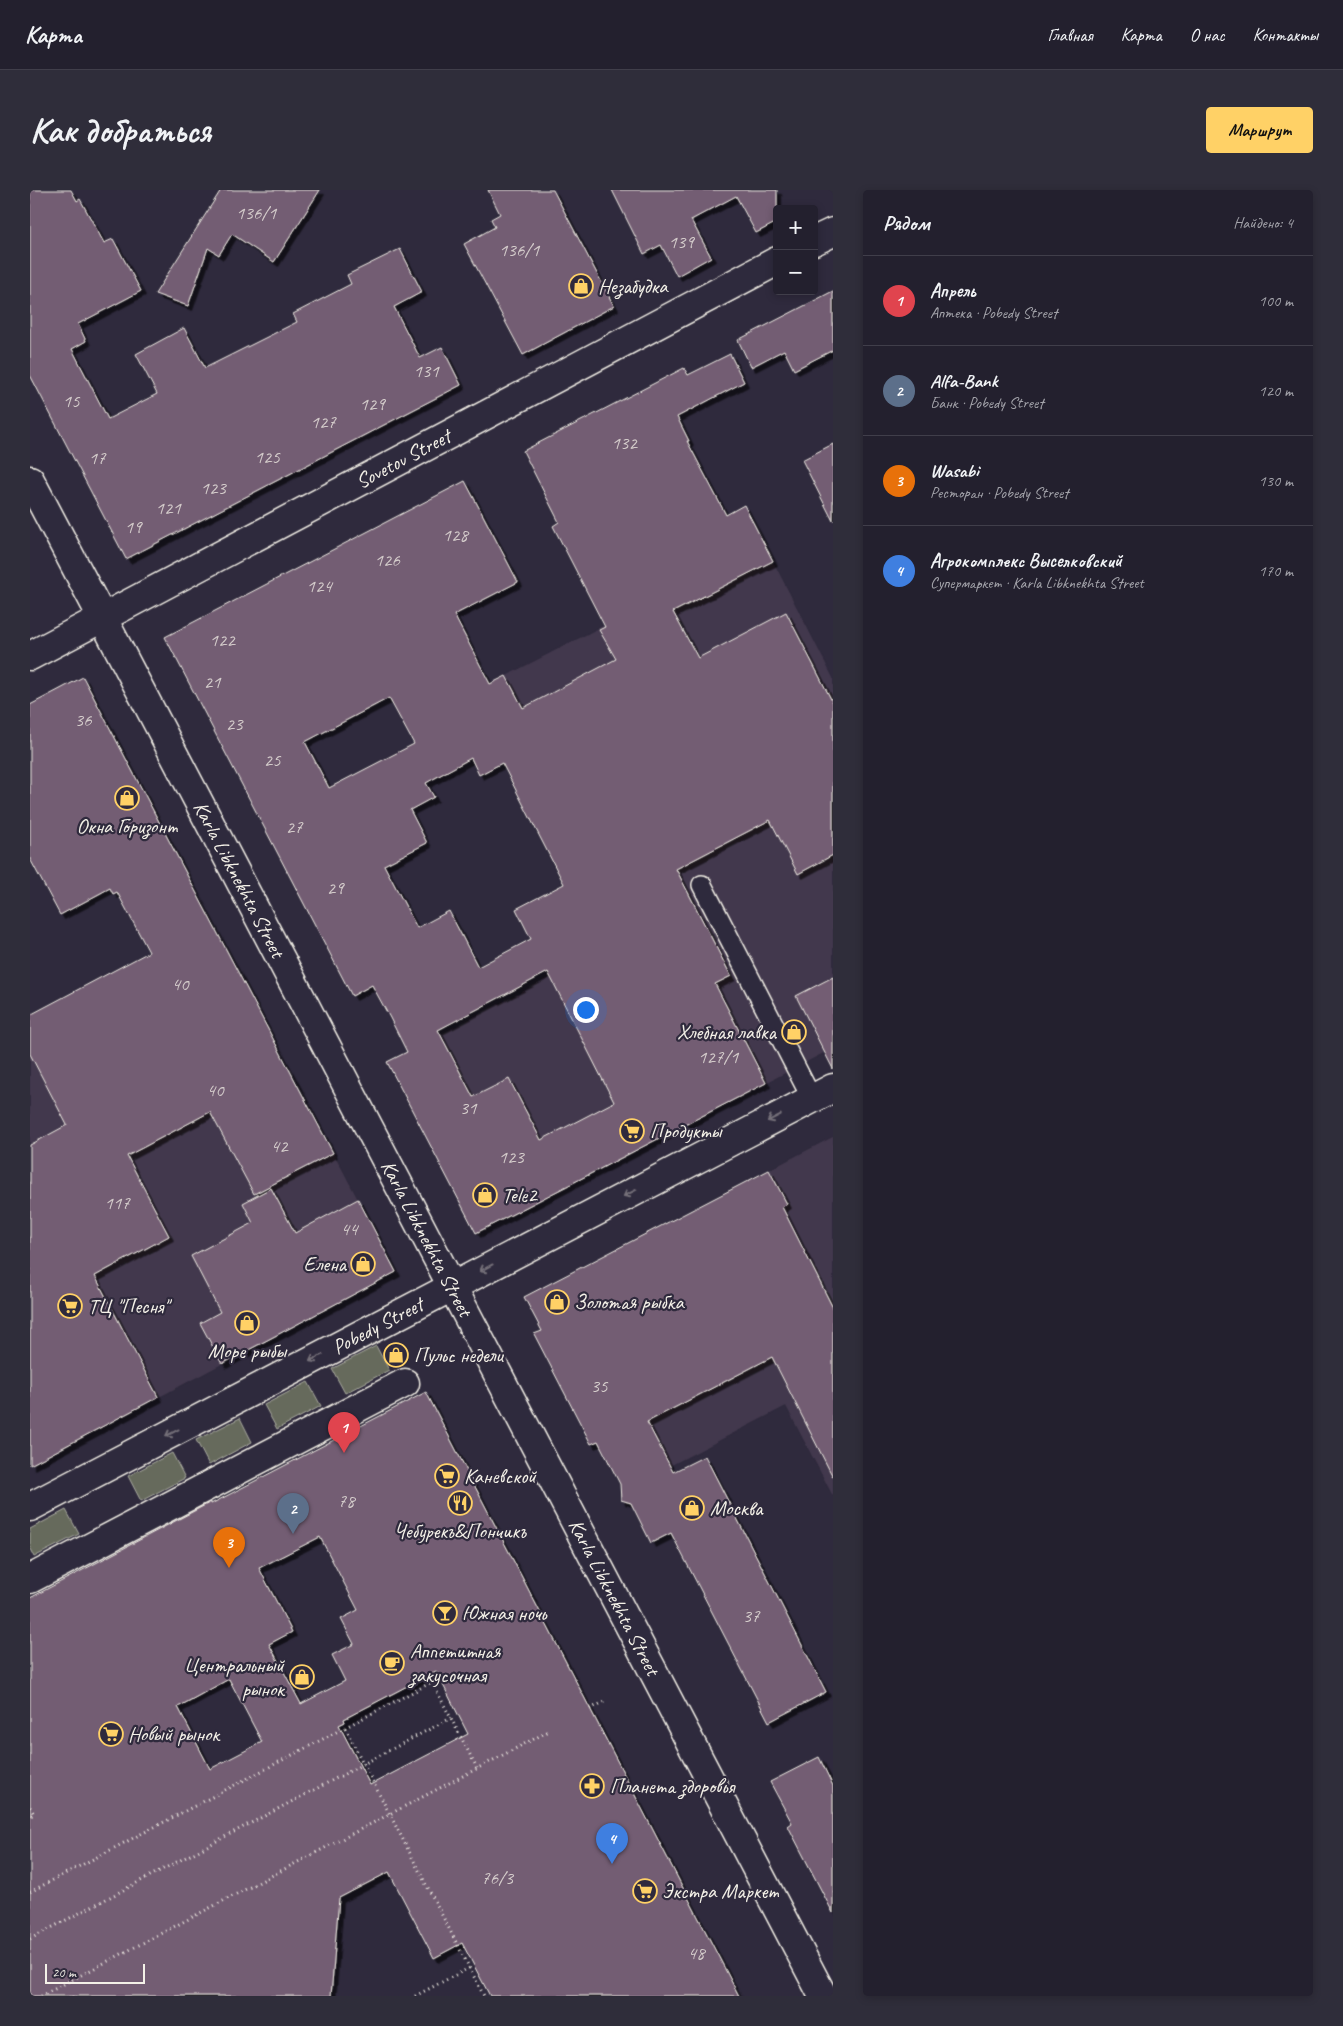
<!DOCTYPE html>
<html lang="ru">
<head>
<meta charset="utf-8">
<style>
	body { margin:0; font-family:Caveat,sans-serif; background:#2f2d3a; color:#f1f3f6 }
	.controls { position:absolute; right:15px; top:15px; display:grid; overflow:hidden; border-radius:5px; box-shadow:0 2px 8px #0003 }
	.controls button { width:45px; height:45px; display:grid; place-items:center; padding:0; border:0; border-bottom:1px solid #403e4a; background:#23202e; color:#f1f3f6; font:25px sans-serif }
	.scale { position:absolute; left:15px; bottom:12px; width:100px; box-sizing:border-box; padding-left:5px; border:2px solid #f4f1e8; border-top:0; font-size:14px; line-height:18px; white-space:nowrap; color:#f4f1e8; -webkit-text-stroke:4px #2f2a3d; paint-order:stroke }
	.you { position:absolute; left:555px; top:819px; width:18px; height:18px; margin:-12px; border:4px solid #fff; border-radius:50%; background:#1a73e8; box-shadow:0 0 0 8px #1a73e833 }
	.badge { display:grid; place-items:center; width:32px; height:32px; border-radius:50%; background:#ffd166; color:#fff; font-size:16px; font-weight:700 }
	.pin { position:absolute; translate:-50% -41px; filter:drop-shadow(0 1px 2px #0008) }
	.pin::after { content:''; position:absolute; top:26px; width:18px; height:15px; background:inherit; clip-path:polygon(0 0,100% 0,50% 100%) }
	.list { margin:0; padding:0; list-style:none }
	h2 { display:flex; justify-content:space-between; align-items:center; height:65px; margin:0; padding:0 20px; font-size:21px }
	h2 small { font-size:16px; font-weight:400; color:#a3a3aa }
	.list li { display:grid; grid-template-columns:32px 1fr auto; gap:15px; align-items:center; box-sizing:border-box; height:90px; padding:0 20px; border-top:1px solid #403e4a }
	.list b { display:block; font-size:19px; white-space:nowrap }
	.list p { margin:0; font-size:16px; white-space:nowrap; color:#a3a3aa }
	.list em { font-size:16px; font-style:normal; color:#a3a3aa }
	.map { position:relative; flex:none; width:803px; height:1806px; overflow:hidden; border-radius:5px }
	header { display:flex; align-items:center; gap:30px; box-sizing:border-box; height:70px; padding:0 25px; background:#23202e; border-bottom:1px solid #403e4a }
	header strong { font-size:24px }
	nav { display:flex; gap:28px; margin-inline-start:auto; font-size:18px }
	.intro { display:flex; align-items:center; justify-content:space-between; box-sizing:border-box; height:120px; padding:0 30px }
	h1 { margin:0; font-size:35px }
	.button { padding:12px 22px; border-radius:5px; background:#ffd166; color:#111; font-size:18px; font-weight:700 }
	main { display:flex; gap:30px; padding:0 30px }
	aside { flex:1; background:#23202e; border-radius:5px; box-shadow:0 2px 8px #0003 }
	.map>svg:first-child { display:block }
	.built { fill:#43394d }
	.green { fill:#666a5c; stroke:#adaea2 }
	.building { fill:#735d73; stroke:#f4f1e8; fill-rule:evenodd; filter:url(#shadow) }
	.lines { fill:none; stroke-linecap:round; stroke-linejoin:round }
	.lane-casing { stroke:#f4f1e8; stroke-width:22 }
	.street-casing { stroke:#f4f1e8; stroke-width:31 }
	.secondary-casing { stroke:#f4f1e8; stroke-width:31 }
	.path { stroke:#f4f1e8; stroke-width:3; stroke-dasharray:1 4; stroke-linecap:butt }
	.lane { stroke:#2f2a3d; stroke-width:19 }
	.street { stroke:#2f2a3d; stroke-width:28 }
	.secondary { stroke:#2f2a3d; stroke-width:28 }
	.oneway { stroke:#747079 }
	.labels { text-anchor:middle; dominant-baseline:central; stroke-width:4.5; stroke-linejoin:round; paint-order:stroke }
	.number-label { font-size:19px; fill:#d4cccb }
	.poi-label { font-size:21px; fill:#f4f1e8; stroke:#2f2a3d; text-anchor:start }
	.street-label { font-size:21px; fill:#f4f1e8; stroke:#2f2a3d }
</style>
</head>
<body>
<header>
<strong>Карта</strong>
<nav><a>Главная</a><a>Карта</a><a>О нас</a><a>Контакты</a></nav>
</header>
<div class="intro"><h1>Как добраться</h1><a class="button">Маршрут</a></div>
<main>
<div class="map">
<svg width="803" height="1806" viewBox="0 0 803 1806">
	<defs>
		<filter id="shadow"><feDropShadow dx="4.5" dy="4.5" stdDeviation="0" flood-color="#0009"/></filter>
	</defs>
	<rect width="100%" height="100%" fill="#2f2a3d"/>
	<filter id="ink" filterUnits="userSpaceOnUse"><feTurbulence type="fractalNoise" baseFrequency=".02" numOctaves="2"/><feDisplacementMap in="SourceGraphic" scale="10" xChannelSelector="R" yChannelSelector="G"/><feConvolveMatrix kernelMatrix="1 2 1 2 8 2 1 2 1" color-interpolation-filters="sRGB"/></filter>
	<g filter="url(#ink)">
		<g class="built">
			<polygon points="714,315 803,488 803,858 451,1041 443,1038 357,872 520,787 486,719 534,694 472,573 449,585 414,518 641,401 674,336"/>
			<polygon points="178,724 366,1082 0,1275 0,825 120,761 118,755"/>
			<polygon points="803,947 803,1306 756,1216 614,1289 557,1229 494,1107"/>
		</g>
		<g class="green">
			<polygon points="346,1156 359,1180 315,1203 302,1179"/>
			<polygon points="278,1192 291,1216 247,1239 234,1215"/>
			<polygon points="210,1228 222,1252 179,1275 166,1250"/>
			<polygon points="142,1263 155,1288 111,1311 98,1286"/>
			<polygon points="36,1320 49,1344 4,1367 0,1359 0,1339"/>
		</g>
		<g class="building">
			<polygon points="0,0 41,0 47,11 50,9 74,53 83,49 111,101 48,134 56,151 42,159 78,229 127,204 106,164 154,138 175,178 267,132 263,124 321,94 317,85 370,59 392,102 364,117 390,168 412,157 431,195 96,369 0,185"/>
			<polygon points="191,0 290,0 244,72 202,44 189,65 178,58 158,116 125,104"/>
			<polygon points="458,0 523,0 584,116 493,165 434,54 465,37 461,29 470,24"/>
			<polygon points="582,0 747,0 747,32 726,43 706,6 661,30 681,67 647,86 631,55 614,64"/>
			<polygon points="803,101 803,160 764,180 754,160 721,177 708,150"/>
			<path d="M700,164L714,192L647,227L659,251H657L696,325L714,315L743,371L643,422L668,468L756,422L803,513V665L768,684L740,630L646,679L701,786L685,794L736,893L446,1043L357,872L377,862L360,828L342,795L322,806L135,447L435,291L488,392L424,425L460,494L476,486L493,518L586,469L569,440L575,437L523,336L529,332L493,261L654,178L658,185ZM359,508L384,554L299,598L275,552ZM441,568L449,585L472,573L534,694L486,719L501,749L448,777L419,721L387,738L354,675L397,653L380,620L404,607L396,593ZM518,782L584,912L511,950L479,889L443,907L408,840Z"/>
			<polygon points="803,254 803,331 772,270"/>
			<polygon points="53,487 303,963 224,1004 180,922 97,966 139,1046 65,1086 128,1207 0,1275 0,955 37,935 0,864 0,825 119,762 87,702 83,704 80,698 30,725 0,669 0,515"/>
			<polygon points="803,787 803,879 766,806"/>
			<polygon points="739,980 757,1014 752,1017 803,1118 803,1287 742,1167 617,1232 643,1282 675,1266 796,1502 739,1532 641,1343 621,1353 601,1313 591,1310 590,1294 568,1251 561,1254 504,1144 512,1141 494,1107"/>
			<polygon points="241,998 265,1043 328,1009 366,1082 192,1174 170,1133 190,1122 161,1066 223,1033 213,1013"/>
			<path d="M396,1202L709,1806H460L432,1753L404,1768L359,1682L309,1708L301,1806H0V1408L181,1312V1314ZM290,1347L328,1420L311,1429L324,1454L302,1465L315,1491L271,1514L239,1454L262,1442L229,1378ZM406,1481L438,1544L340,1595L309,1535L315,1532L314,1529ZM199,1489L232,1552L180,1579L148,1517Z"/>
			<polygon points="789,1567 803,1596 803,1723 758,1636 762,1633 740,1592"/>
		</g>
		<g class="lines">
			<g class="lane-casing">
				<polyline id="lane" points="672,695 782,909"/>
			</g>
			<g class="street-casing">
				<g id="street">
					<path id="s1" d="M72,427L793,1806"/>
					<path id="s2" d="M0,1317L803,898"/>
					<polyline points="0,1389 375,1193"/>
				</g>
			</g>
			<g class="secondary-casing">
				<g id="secondary">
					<polyline points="784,51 803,42"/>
					<polyline points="0,290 72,427"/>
					<path id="s3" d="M0,466L747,71"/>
				</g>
			</g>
			<g class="path">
				<polyline points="560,1519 574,1512"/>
				<polyline points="315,1538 454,1806"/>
				<polyline points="0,1617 4,1624 0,1626"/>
				<polyline points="0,1702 402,1492 447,1578"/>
				<polyline points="0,1749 421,1528"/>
				<polyline points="11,1806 519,1541"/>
				<polyline points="385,1806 439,1778"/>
			</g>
			<use href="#lane" class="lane"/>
			<use href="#street" class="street"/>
			<use href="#secondary" class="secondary"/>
		</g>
		<defs><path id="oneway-shaft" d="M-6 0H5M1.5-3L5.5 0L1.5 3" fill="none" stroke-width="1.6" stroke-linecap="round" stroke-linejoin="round" transform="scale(1.25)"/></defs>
		<g class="oneway">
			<use href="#oneway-shaft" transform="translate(744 928) rotate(153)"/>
			<use href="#oneway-shaft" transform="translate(600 1003) rotate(153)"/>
			<use href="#oneway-shaft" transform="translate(456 1078) rotate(152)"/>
			<use href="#oneway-shaft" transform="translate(286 1168) rotate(152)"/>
			<use href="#oneway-shaft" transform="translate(142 1243) rotate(152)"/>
		</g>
	</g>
	<defs>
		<g id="shop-ring" transform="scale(1.25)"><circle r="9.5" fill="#2f2a3d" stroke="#ffd166" stroke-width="1.5"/><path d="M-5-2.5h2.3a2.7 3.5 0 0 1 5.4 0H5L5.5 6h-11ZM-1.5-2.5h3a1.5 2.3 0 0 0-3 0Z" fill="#ffd166"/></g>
		<g id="supermarket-ring" transform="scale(1.25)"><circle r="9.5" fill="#2f2a3d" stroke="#ffd166" stroke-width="1.5"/><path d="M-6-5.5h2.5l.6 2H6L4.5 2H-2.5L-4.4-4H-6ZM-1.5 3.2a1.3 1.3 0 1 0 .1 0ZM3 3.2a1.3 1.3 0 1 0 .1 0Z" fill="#ffd166"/></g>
		<g id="restaurant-ring" transform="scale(1.25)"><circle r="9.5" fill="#2f2a3d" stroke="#ffd166" stroke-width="1.5"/><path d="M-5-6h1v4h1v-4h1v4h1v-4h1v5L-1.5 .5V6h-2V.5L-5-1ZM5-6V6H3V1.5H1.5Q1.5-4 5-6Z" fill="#ffd166"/></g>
		<g id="bar-ring" transform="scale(1.25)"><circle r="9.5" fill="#2f2a3d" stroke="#ffd166" stroke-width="1.5"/><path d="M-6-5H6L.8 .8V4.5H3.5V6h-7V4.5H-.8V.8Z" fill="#ffd166"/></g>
		<g id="cafe-ring" transform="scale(1.25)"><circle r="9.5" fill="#2f2a3d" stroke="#ffd166" stroke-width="1.5"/><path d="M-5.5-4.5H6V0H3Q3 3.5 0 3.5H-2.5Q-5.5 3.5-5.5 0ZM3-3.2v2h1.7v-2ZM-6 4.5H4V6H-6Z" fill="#ffd166"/></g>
		<g id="pharmacy-ring" transform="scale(1.25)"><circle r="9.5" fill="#2f2a3d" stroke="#ffd166" stroke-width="1.5"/><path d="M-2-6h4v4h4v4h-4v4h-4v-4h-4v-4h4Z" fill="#ffd166"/></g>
	</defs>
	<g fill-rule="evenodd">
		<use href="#shop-ring" x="551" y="96"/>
		<use href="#shop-ring" x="97" y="608"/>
		<use href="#shop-ring" x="764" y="842"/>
		<use href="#supermarket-ring" x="602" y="941"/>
		<use href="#shop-ring" x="455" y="1005"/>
		<use href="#shop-ring" x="333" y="1074"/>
		<use href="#shop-ring" x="527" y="1112"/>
		<use href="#supermarket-ring" x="40" y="1116"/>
		<use href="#shop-ring" x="217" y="1133"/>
		<use href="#shop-ring" x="366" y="1165"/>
		<use href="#supermarket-ring" x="417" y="1286"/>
		<use href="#restaurant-ring" x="430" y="1313"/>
		<use href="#shop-ring" x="662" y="1318"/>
		<use href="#bar-ring" x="415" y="1423"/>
		<use href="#cafe-ring" x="362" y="1473"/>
		<use href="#shop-ring" x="272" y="1487"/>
		<use href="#supermarket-ring" x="81" y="1544"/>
		<use href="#pharmacy-ring" x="562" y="1596"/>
		<use href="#supermarket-ring" x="615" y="1701"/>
	</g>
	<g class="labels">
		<g class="number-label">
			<text x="226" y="23">136/1</text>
			<text x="651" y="52">139</text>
			<text x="489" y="60">136/1</text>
			<text x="396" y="181">131</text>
			<text x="41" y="211">15</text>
			<text x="342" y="214">129</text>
			<text x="293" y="232">127</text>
			<text x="594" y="253">132</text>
			<text x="237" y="267">125</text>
			<text x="67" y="268">17</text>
			<text x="183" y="298">123</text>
			<text x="138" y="318">121</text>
			<text x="103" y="337">19</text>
			<text x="425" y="345">128</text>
			<text x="357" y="370">126</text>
			<text x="289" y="396">124</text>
			<text x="192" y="450">122</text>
			<text x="182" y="492">21</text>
			<text x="53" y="530">36</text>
			<text x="204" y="534">23</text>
			<text x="242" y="570">25</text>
			<text x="264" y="637">27</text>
			<text x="305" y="698">29</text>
			<text x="150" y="794">40</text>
			<text x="688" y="867">127/1</text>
			<text x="185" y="900">40</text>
			<text x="438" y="918">31</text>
			<text x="249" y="956">42</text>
			<text x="481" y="967">123</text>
			<text x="87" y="1013">117</text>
			<text x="319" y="1039">44</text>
			<text x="569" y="1196">35</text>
			<text x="316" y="1311">78</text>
			<text x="721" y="1426">37</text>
			<text x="467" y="1688">76/3</text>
			<text x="666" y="1763">48</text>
		</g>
		<g class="poi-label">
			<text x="568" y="96">Незабудка</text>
			<text x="97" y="636" text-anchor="middle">Окна Горизонт</text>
			<text x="746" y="842" text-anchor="end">Хлебная лавка</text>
			<text x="620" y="941">Продукты</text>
			<text x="472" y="1005">Tele2</text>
			<text x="316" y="1074" text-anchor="end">Елена</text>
			<text x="544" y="1112">Золотая рыбка</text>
			<text x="58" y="1116">ТЦ "Песня"</text>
			<text x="217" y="1161" text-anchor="middle">Море рыбы</text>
			<text x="384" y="1165">Пульс недели</text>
			<text x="434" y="1286">Каневской</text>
			<text x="680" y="1318">Москва</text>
			<text x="430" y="1341" text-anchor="middle">Чебурекъ&amp;Пончикъ</text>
			<text x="432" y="1423">Южная ночь</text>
			<text x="380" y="1461">Аппетитная<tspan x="380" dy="24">закусочная</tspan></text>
			<text x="254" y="1475" text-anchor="end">Центральный<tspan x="254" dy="24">рынок</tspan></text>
			<text x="98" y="1544">Новый рынок</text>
			<text x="580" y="1596">Планета здоровья</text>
			<text x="632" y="1701">Экстра Маркет</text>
		</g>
		<g class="street-label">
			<text stroke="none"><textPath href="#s3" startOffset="422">Sovetov Street</textPath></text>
			<text stroke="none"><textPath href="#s1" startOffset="296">Karla Libknekhta Street</textPath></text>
			<text stroke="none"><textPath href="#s1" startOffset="701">Karla Libknekhta Street</textPath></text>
			<text stroke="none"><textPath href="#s2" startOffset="392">Pobedy Street</textPath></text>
			<text stroke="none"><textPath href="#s1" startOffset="1106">Karla Libknekhta Street</textPath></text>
		</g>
	</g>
</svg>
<div class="controls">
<button>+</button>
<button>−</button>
</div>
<div class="scale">20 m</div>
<div class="you"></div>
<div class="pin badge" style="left:314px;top:1263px;background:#e0444e">1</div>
<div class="pin badge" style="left:263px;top:1344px;background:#5c6f8a">2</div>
<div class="pin badge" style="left:199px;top:1378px;background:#e8710a">3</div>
<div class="pin badge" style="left:582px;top:1674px;background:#3f7fe0">4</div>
</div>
<aside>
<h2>Рядом<small>Найдено: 4</small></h2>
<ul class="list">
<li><span class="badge" style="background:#e0444e">1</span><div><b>Апрель</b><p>Аптека · Pobedy Street</p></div><em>100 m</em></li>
<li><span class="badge" style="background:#5c6f8a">2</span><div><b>Alfa-Bank</b><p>Банк · Pobedy Street</p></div><em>120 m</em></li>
<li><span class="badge" style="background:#e8710a">3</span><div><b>Wasabi</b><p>Ресторан · Pobedy Street</p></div><em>130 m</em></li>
<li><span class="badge" style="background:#3f7fe0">4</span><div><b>Агрокомплекс Выселковский</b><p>Супермаркет · Karla Libknekhta Street</p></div><em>170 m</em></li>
</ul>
</aside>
</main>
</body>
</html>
